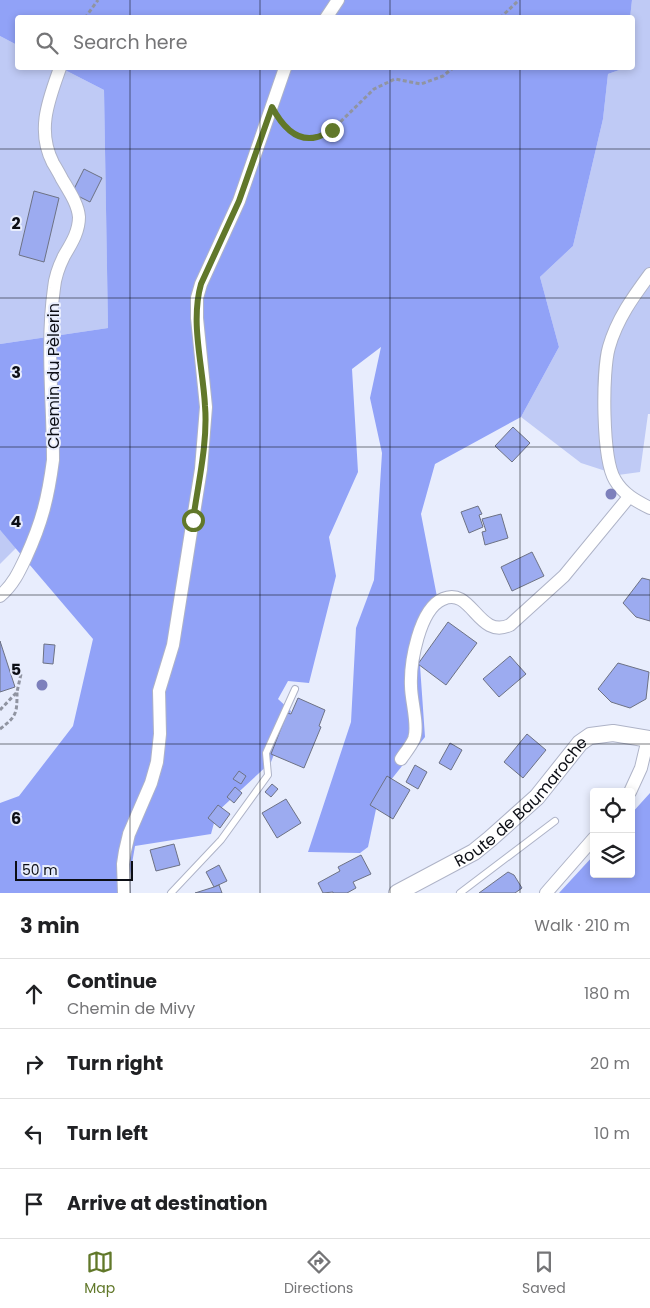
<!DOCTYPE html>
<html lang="en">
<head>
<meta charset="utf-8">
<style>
	body { margin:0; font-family:Poppins,sans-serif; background:#f2f2f2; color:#202124 }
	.controls { position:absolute; right:15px; bottom:15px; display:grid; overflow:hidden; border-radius:5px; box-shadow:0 2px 8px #0003 }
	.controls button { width:45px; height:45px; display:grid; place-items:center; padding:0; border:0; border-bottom:1px solid #e0e0e0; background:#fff; color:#202124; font:25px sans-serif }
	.scale { position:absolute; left:15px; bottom:12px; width:118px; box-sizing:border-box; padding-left:5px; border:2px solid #0c0e15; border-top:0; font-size:14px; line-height:18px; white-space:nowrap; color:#0c0e15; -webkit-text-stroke:4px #e8edfd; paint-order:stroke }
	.stop { position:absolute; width:15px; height:15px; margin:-11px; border:4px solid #61782a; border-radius:50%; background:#fff }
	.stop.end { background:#61782a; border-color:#fff; box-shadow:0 1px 5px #0008 }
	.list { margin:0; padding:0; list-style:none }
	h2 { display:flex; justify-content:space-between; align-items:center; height:65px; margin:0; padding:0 20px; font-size:21px }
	h2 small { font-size:16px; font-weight:400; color:#757577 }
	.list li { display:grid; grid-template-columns:32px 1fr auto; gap:15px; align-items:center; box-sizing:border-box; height:70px; padding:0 20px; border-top:1px solid #e0e0e0 }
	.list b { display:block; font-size:19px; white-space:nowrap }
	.list p { margin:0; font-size:16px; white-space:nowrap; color:#757577 }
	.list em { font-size:16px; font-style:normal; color:#757577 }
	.icon { flex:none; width:28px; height:28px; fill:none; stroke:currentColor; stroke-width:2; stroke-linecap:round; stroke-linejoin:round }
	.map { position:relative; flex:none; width:650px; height:893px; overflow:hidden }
	.search { position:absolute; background:#fff; box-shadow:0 2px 8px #0003; left:15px; right:15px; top:15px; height:55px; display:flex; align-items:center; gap:12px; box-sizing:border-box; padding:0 18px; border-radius:5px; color:#757577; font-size:19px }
	.sheet { height:345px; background:#fff }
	nav { display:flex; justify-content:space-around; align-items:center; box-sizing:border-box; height:70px; border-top:1px solid #e0e0e0; background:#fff; font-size:14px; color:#757577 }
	nav a { display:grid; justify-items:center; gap:2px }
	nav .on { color:#61782a }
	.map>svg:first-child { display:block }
	.green { fill:#bfcaf5 }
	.forest { fill:#91a2f7 }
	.building { fill:#9cabf0; stroke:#6d7284 }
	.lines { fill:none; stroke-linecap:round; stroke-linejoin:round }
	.service-casing { stroke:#aeb3c7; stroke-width:8 }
	.minor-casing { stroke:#aeb3c7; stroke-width:14 }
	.tertiary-casing { stroke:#aeb3c7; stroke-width:18 }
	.path { stroke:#9094a1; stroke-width:3; stroke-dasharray:4 2.5; stroke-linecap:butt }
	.service { stroke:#fff; stroke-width:6 }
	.minor { stroke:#fff; stroke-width:12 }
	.tertiary { stroke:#fff; stroke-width:16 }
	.tree { fill:#7d80bc }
	.route { stroke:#61782a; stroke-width:6 }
	.grid { fill:none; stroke:#0c0e15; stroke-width:1; stroke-opacity:0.55 }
	.labels { text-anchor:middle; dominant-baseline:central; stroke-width:4; stroke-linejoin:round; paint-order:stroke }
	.street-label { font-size:16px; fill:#0c0e15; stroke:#e8edfd }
	.grid-label { font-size:16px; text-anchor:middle; font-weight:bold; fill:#0c0e15; stroke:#e8edfd; stroke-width:4; stroke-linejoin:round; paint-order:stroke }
</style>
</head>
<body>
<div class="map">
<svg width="650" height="893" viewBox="0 0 650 893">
	<rect width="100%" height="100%" fill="#e8edfd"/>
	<g class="green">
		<polygon points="632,0 650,0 650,414 648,414 640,472 618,475 581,463 521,417 559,347 540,277 573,246 603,119 608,74 625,68 632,68 632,18 630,17"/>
		<polygon points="0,36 17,45 18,68 61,68 104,90 108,328 0,344"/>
		<polygon points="0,530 16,548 0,564"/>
	</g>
	<g class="forest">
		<polygon points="0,0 632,0 630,18 18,18 17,45 0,36"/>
		<polygon points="61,68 625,68 608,74 603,119 573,246 540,277 559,347 521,417 435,464 421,514 438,602 418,637 425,737 379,795 368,847 360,853 308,852 351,722 356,628 374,580 382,453 370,398 381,347 352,369 358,472 329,537 336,576 309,683 288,681 278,699 291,711 271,762 217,812 211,834 135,846 127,893 0,893 0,803 19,796 73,726 93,639 0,530 0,344 108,328 104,90"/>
		<polygon points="650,793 650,893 559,893 594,855 594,874 631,874 631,814"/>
	</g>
	<g class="building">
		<polygon points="84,169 102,178 90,202 72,193"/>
		<polygon points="34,191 59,198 44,262 19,255"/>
		<polygon points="513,427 530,443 512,462 495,446"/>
		<polygon points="478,506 482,514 479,515 483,527 469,533 461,512"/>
		<polygon points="501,514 508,538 485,545 482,532 486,531 482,519"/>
		<polygon points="532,552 544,576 512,591 501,567"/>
		<polygon points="642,578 650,580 650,621 636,617 623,603"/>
		<polygon points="448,622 477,643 446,685 418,664"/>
		<polygon points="0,641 15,687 0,692"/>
		<polygon points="44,644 55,645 53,664 43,663"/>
		<polygon points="510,656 526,674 499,697 483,679"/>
		<polygon points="618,663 649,672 646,699 630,708 611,702 598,689"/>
		<polygon points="298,698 325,710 319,726 321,727 304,768 271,754 287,713 291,714"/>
		<polygon points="527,734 546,750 523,778 504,762"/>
		<polygon points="450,743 462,750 451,770 439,763"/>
		<polygon points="415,765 427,772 418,789 406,782"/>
		<polygon points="239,771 246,776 241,784 233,779"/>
		<polygon points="387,776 410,790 393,819 370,805"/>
		<polygon points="272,784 278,789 271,797 265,792"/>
		<polygon points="235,787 242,793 234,803 227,797"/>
		<polygon points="286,799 301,823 277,838 262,813"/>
		<polygon points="218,805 230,814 220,828 208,818"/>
		<polygon points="174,844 180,865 156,871 150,850"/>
		<polygon points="361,855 371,874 353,882 356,888 347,893 333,893 333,892 323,893 318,883 340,871 338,867"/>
		<polygon points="219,865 227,881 214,887 206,872"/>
		<polygon points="508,872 514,875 522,888 515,893 479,893"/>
		<polygon points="219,885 222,893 195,893 214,887"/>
	</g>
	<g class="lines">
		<g class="service-casing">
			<g id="service">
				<polyline points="171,893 221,840 268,775 266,753 295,689"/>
				<polyline points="460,893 555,821"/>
			</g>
		</g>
		<g class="minor-casing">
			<g id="minor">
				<polyline points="326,18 338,0"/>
				<path d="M650,274C633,297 617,319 609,347C602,371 602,459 615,480C623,494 636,501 650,508"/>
				<path d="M0,596C13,585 19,572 26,557C42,522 48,498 53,460C53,403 46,345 54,288C55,277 59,266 64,256C71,244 79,232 79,217C78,204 69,191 62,179C59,173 56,168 53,163C36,130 49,99 60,68"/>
				<path d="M401,759C405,753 411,746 414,739C419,726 411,701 411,686C410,663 419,609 443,599C472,586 478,640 510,625L564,576L629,497"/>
				<polyline points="630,792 641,768 646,747 650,740"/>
				<polyline points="124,893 123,864 125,851 129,834 151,783 157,762 160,734 159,691 173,645 201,469 206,407 197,318 197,298 201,284 239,201 285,68"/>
				<polyline points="546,893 594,838"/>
			</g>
		</g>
		<g class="tertiary-casing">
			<g id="tertiary">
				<path id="s1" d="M397,893L474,852L490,839L537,797L580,743L590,736L613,733L650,739"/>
			</g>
		</g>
		<g class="path">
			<polyline points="85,18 98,0"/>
			<polyline points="500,18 519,0"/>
			<polyline points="280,121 290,132 305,138 317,137 332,130 374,89 395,79 421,84 443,76 453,68"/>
			<polyline points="0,710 17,692 21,674"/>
			<path d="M0,729C17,716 17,713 17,692"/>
		</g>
		<use href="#service" class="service"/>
		<use href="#minor" class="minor"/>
		<use href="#tertiary" class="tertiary"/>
	</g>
	<g class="tree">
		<circle cx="611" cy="494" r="5.5"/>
		<circle cx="42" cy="685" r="5.5"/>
	</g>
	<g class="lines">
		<path class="route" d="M193,520C198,484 208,442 205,406C203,366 190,323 201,284L239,201L272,107C281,124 295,143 317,137C322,136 327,132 332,130"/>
	</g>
	<path class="grid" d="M130,0V18M260,0V18M390,0V18M520,0V18M130,68V893M260,68V893M390,68V893M520,68V893M0,149H650M0,298H650M0,447H650M0,595H650M0,744H650"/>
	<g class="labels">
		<g class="street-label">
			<text transform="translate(53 376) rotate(-90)">Chemin du Pèlerin</text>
			<text stroke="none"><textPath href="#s1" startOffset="156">Route de Baumaroche</textPath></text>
		</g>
	</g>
	<g class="grid-label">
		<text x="16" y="229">2</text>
		<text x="16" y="378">3</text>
		<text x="16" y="527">4</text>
		<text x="16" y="675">5</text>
		<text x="16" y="824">6</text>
	</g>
</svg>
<div class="controls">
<button><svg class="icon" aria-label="locate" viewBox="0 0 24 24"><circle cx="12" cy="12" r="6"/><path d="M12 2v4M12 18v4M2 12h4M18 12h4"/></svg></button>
<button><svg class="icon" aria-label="layers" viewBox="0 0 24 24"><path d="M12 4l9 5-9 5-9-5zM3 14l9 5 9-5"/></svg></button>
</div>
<div class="scale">50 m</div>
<div class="stop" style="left:193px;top:520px"></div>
<div class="stop end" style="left:332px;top:130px"></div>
<div class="search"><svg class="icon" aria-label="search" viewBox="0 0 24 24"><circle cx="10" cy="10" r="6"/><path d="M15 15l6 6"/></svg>Search here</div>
</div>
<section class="sheet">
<h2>3 min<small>Walk · 210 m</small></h2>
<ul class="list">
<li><svg class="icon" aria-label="ahead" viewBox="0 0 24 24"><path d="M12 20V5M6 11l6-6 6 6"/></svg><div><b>Continue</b><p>Chemin de Mivy</p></div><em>180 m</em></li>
<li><svg class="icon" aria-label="right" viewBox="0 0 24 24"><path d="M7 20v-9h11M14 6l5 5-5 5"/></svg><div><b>Turn right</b></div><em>20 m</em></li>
<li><svg class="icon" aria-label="left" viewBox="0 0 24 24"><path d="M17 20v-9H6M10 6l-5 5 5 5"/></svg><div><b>Turn left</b></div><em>10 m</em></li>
<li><svg class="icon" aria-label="arrive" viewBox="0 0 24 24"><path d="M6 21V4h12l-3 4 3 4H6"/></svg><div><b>Arrive at destination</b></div></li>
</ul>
</section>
<nav>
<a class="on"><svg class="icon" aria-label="map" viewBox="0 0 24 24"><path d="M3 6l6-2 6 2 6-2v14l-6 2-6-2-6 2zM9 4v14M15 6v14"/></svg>Map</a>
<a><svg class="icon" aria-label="directions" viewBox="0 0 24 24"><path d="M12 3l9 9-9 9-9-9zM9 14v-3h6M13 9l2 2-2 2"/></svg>Directions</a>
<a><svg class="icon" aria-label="saved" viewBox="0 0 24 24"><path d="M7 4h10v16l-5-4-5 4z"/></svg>Saved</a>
</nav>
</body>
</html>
